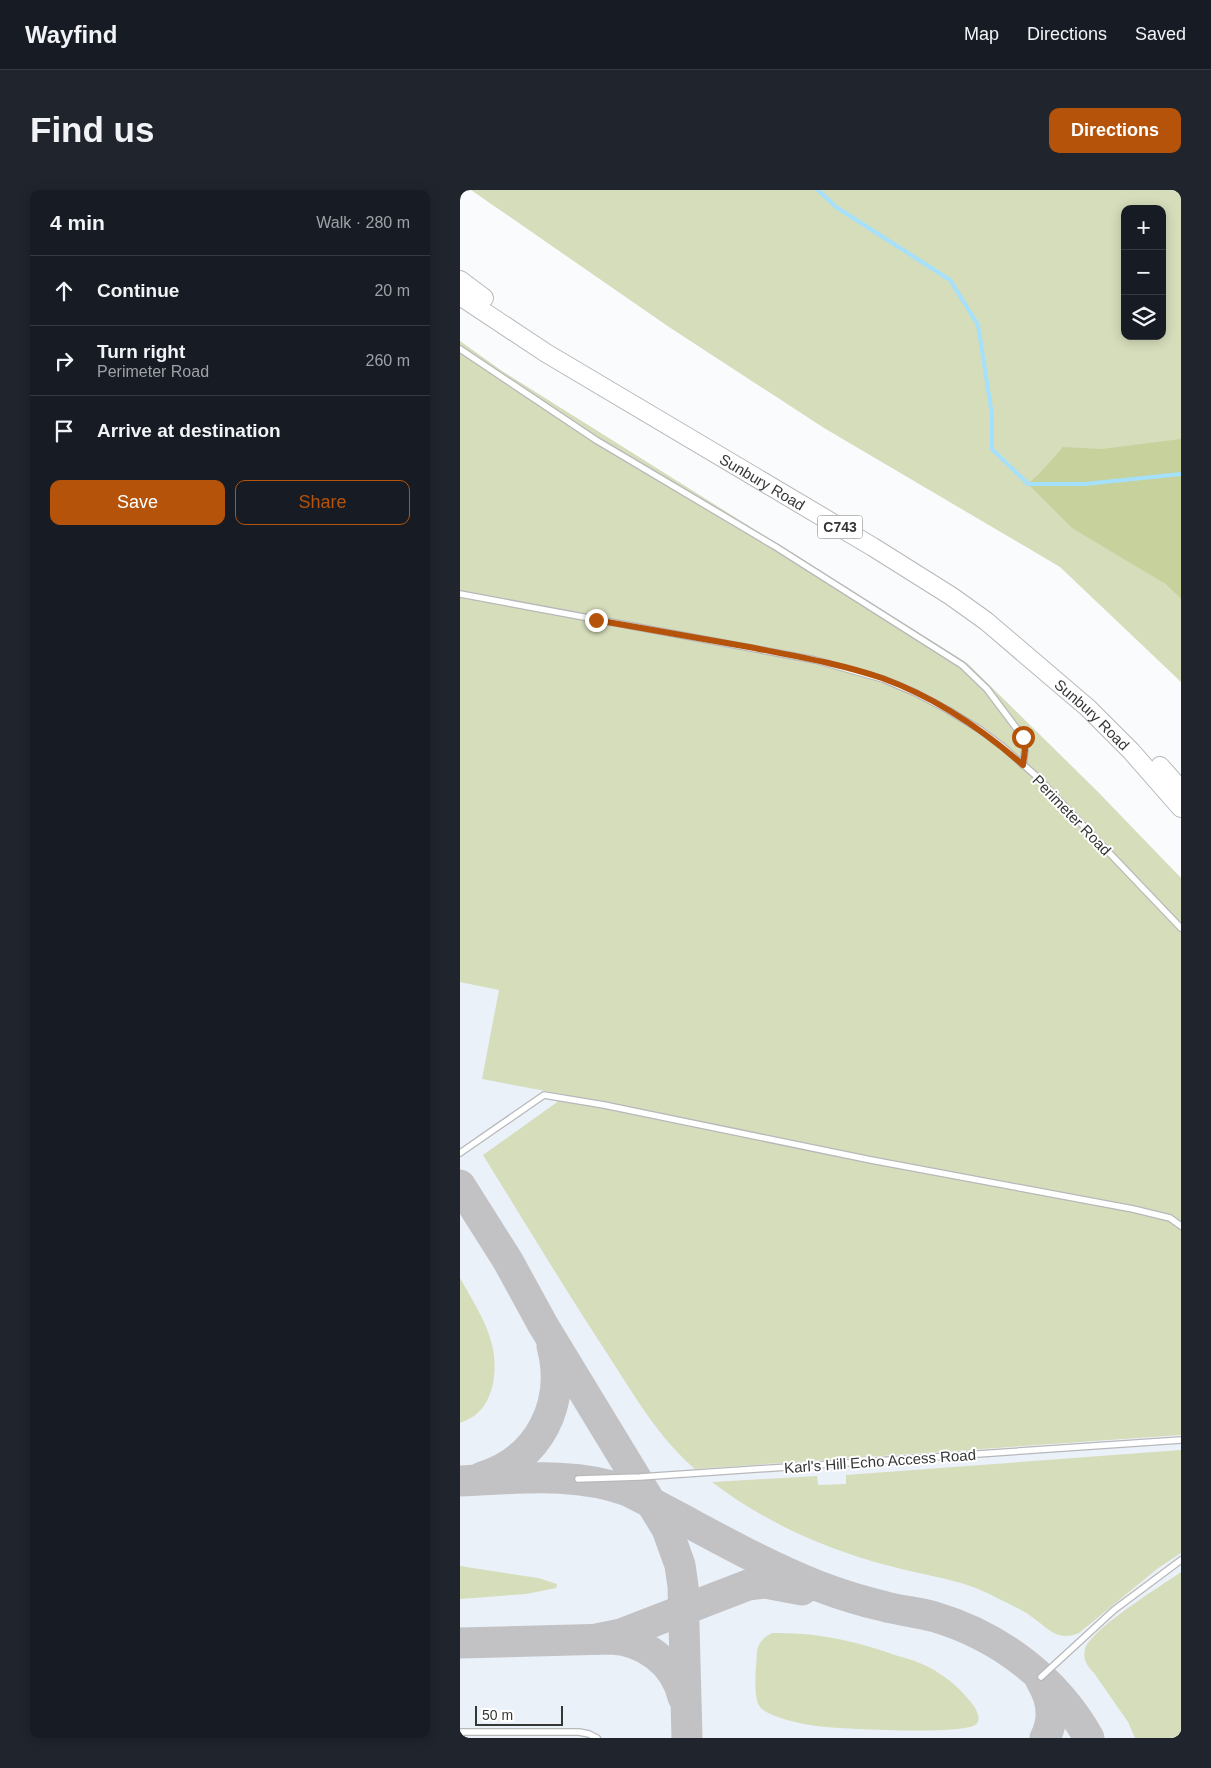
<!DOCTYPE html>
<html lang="en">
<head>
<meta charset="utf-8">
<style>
	body { margin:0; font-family:Helvetica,sans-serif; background:#20242c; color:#f1f3f6 }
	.controls { position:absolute; right:15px; top:15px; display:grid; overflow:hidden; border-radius:10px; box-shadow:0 2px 12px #0003 }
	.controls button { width:45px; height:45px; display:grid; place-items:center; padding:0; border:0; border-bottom:1px solid #363941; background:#171b24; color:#f1f3f6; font:25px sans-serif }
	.scale { position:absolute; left:15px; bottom:12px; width:88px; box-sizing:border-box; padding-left:5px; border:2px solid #343535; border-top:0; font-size:14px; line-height:18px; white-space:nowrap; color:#343535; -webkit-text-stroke:4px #fff; paint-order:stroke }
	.stop { position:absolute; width:15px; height:15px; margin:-11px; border:4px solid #b45309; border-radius:50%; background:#fff }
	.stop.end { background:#b45309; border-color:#fff; box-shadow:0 1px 5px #0008 }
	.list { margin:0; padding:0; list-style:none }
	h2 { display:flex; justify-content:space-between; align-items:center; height:65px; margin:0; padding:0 20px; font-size:21px }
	h2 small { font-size:16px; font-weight:400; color:#9ea1a6 }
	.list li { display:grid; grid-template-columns:32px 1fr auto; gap:15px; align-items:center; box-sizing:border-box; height:70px; padding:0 20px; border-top:1px solid #363941 }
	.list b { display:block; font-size:19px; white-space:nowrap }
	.list p { margin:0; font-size:16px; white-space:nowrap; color:#9ea1a6 }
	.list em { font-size:16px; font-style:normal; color:#9ea1a6 }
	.actions { display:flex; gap:10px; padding:15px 20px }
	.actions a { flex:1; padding:11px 0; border:1px solid #b45309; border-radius:10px; text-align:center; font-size:18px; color:#b45309 }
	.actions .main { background:#b45309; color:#fff }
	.icon { flex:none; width:28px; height:28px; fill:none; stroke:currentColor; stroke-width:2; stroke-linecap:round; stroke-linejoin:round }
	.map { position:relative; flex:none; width:721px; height:1548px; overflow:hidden; border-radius:10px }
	header { display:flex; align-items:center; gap:30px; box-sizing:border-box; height:70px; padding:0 25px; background:#171b24; border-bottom:1px solid #363941 }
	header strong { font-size:24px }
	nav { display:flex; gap:28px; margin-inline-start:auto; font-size:18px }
	.intro { display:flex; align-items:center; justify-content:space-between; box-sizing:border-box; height:120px; padding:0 30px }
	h1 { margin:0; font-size:35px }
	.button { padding:12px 22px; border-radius:10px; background:#b45309; color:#fff; font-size:18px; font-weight:700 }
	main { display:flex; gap:30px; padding:0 30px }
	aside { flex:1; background:#171b24; border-radius:10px; box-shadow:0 2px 12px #0003 }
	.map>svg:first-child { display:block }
	.built { fill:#ebf1f9 }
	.green { fill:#d6ddbb; fill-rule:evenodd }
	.forest { fill:#c6d19c }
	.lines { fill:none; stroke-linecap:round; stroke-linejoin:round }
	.stream { stroke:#a5e0fc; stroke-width:4 }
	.taxiway { stroke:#c2c2c4; stroke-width:31 }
	.service-casing { stroke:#b7b8ba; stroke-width:8 }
	.primary-casing { stroke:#b7b8ba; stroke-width:20 }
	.service { stroke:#fff; stroke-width:5.5 }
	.primary { stroke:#fff; stroke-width:18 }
	.route { stroke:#b45309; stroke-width:6 }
	.labels { text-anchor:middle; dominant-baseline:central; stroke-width:4; stroke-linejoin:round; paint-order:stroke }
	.shield { fill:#fff; stroke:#717272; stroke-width:1 }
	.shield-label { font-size:14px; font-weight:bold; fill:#343535 }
	.street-label { font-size:15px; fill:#343535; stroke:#fff }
</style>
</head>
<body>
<header>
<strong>Wayfind</strong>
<nav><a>Map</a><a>Directions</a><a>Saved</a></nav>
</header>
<div class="intro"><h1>Find us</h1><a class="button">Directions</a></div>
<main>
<aside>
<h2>4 min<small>Walk · 280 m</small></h2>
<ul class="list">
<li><svg class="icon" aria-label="ahead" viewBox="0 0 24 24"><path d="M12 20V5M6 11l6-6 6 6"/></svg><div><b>Continue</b></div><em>20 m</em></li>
<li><svg class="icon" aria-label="right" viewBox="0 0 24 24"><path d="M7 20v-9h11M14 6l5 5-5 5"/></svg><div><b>Turn right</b><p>Perimeter Road</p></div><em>260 m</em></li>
<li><svg class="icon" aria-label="arrive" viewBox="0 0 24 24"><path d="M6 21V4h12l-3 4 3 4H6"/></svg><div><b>Arrive at destination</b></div></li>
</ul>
<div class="actions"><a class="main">Save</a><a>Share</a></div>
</aside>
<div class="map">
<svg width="721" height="1548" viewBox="0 0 721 1548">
	<rect width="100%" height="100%" fill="#fafbfd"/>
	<polygon class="built" points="0,151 42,181 507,473 638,602 721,688 721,1548 0,1548"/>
	<g class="green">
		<path d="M11,0H721V284L704,393L721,409V492L600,377L364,238L209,137ZM665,19H702V146H665Z"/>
		<path d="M0,151L42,181L507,473L638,602L721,688V1245L235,1279C198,1247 176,1208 150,1168C106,1101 65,1033 23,965L107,905L22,889L39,800L0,792Z"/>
		<path d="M0,1088C11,1108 25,1129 31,1151C38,1175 36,1210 14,1226C10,1229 4,1231 0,1233Z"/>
		<path d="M721,1260V1363L697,1379L619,1443C597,1452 588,1438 572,1427C561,1419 547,1413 535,1407C503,1389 465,1386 430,1376C367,1360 304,1332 252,1292L357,1286L358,1295L386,1294V1285Z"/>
		<polygon points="0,1376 78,1388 97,1394 96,1398 66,1404 0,1409"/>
		<path d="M721,1382V1548H675L668,1532L634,1483C628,1477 622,1469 625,1459C631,1439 701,1396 721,1382Z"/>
		<path d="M312,1443C356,1442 397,1451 438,1466C453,1470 468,1475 480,1484C493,1492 504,1503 513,1515C517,1520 522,1531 515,1535C502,1545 378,1539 356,1536C342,1534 313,1528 302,1519C291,1511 297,1473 297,1460C300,1451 304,1447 312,1443Z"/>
	</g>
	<polygon class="forest" points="721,249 721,409 704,393 612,338 568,294 579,284 603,257 642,259"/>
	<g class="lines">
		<polyline class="stream" points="358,0 376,17 490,90 518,135 532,225 532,259 568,294 625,294 721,284"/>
		<g class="taxiway">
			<polyline points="0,995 48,1071 83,1135 207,1339 220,1375 223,1396 227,1548"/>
			<path d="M22,1287C80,1269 107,1213 92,1156"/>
			<path d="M0,1291C56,1289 114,1281 168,1301C231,1332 292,1370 358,1396C379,1404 401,1411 423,1416C440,1421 458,1422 475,1427C539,1446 596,1489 629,1548"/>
			<polyline points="137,1449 161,1444 288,1395 305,1393 342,1400"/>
			<path d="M0,1453L150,1449C184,1450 215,1473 223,1507"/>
			<path d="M581,1491C592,1509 595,1529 585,1548"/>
		</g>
		<g class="service-casing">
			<g id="service">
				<polyline points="0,159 136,250 316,357 502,475 527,499 563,547 565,560 563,575"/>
				<polyline points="0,404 355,470 423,489 456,503 488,520 519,539 542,556 575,585 721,738"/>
				<polyline points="0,963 84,905 144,915 411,970 673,1019 710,1028 721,1036"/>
				<polyline points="118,1289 180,1287 721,1250"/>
				<polyline points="581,1487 654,1420 721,1370"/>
				<polyline points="0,1542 119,1542 129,1544 137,1548"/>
			</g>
		</g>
		<g class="primary-casing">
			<g id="primary">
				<polyline points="0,90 24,108"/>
				<path id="s1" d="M0,106L86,163L413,357L491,406L526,431L628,518L671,561L721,618"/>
				<polyline points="700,576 721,600"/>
			</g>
		</g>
		<use href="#service" class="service"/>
		<use href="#primary" class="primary"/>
	</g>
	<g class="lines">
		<path class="route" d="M136,430C187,439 238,448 289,457C334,466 378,473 422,488C474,507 521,538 563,575L565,560L563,547"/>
	</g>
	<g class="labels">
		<rect class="shield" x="357.5" y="325.5" width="45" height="23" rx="4"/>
		<g class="shield-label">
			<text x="380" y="337">C743</text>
		</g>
		<g class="street-label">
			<text stroke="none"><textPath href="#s1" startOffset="355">Sunbury Road</textPath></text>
			<text stroke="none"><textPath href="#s1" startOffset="760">Sunbury Road</textPath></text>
			<text transform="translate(612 625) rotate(46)">Perimeter Road</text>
			<text transform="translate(420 1271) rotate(-4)">Karl's Hill Echo Access Road</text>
		</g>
	</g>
</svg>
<div class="controls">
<button>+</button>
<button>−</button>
<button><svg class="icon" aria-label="layers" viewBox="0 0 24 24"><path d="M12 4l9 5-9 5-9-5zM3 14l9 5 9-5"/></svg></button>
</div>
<div class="scale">50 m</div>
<div class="stop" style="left:563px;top:547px"></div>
<div class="stop end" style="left:136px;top:430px"></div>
</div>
</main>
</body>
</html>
